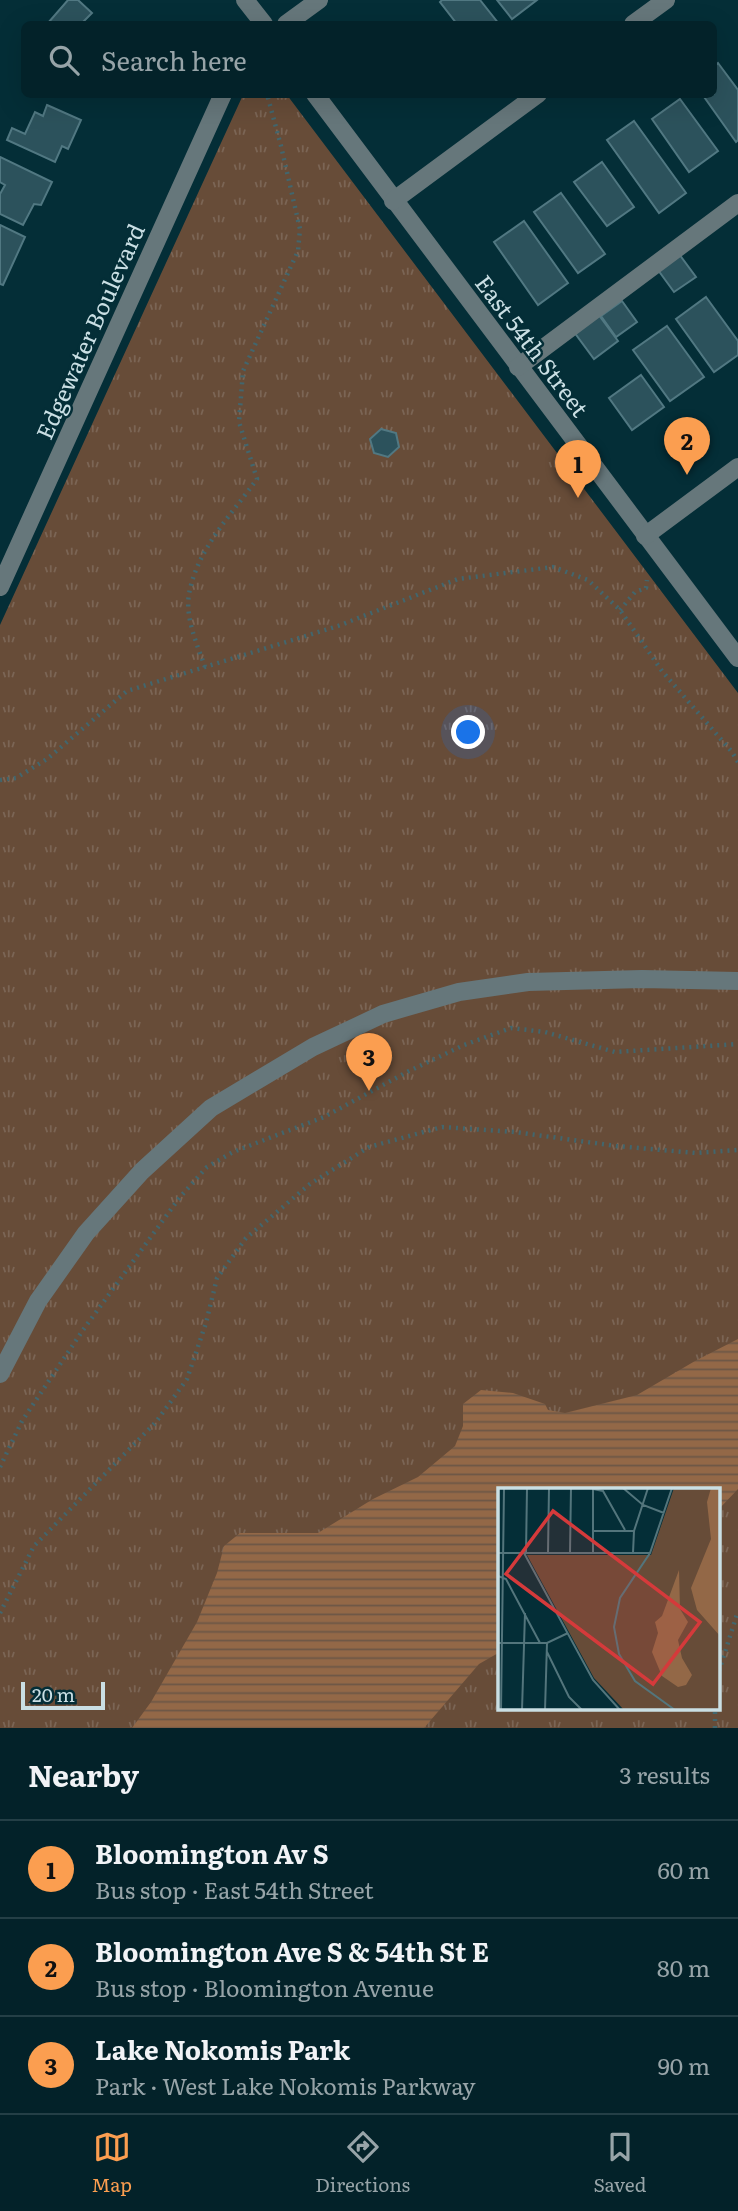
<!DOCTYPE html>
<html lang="en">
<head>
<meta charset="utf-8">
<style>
	body { margin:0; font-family:Literata,serif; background:#0d2a31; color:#f1f3f6 }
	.scale { position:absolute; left:21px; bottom:18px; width:84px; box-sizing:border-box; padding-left:7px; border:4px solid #cadfe4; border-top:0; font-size:19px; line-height:24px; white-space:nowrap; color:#cadfe4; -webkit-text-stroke:5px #042e37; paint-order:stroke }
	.you { position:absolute; left:469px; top:733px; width:24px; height:24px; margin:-18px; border:5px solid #fff; border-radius:50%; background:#1a73e8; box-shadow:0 0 0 10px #1a73e833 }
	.badge { display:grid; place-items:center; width:46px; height:46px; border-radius:50%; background:#fb9e50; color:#111; font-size:23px; font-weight:700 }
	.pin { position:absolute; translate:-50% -58px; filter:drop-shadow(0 2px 4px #0008) }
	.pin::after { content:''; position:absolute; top:37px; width:24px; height:21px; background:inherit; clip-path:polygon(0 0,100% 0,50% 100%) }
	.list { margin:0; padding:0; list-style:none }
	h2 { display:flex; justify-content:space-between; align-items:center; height:91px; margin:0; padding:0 28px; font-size:30px }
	h2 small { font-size:23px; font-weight:400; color:#97a4a8 }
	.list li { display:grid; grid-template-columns:46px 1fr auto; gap:21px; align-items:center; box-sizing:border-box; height:98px; padding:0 28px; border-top:2px solid #243f46 }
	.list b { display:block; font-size:26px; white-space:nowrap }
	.list p { margin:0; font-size:23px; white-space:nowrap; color:#97a4a8 }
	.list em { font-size:23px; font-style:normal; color:#97a4a8 }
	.icon { flex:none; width:38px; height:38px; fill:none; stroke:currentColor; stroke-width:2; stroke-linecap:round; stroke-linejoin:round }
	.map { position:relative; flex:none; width:738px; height:1728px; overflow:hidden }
	.search { position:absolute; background:#032229; box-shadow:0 7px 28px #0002; left:21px; right:21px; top:21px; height:77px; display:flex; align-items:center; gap:18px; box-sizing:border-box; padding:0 24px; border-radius:10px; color:#97a4a8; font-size:26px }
	.sheet { height:385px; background:#032229 }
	nav { display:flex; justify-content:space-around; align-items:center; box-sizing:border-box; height:98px; border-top:2px solid #243f46; background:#032229; font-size:19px; color:#97a4a8 }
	nav a { display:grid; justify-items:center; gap:4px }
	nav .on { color:#fb9e50 }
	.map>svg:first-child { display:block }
	.park { fill:url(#park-tufts); fill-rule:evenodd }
	.water { fill:url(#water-rules) }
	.building { fill:#2c525c; stroke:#517882; stroke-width:2 }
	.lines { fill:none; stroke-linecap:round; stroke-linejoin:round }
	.path { stroke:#42666d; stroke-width:4.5; stroke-dasharray:2 5; stroke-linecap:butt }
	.minor { stroke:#66777b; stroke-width:18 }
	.labels { text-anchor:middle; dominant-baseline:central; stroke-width:5; stroke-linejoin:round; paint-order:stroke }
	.street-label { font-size:23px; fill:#cadfe4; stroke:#042e37 }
	.inset-road { fill:none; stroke:#53757c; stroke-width:2 }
	.view { fill:#d53a3b; fill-opacity:0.15; stroke:#d53a3b; stroke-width:3.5 }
	.inset-edge { fill:none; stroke:#cadfe4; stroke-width:3.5 }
</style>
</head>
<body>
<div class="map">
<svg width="738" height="1728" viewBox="0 0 738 1728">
	<defs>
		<pattern id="park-tufts" width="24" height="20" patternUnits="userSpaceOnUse" patternTransform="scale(1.75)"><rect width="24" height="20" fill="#674c38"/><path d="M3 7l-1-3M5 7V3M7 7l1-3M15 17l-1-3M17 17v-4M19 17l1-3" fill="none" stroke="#7b6555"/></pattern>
		<pattern id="water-rules" width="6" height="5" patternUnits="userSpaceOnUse" patternTransform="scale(1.75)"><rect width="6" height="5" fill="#936847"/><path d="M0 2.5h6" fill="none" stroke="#6c5746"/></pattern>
	</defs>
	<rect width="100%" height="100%" fill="#042e37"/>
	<path class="park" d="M243,95H287L738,693V1728H0V625ZM500,1490H719V1709H500Z"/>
	<polygon class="water" points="738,1339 738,1489 719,1509 719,1490 500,1490 500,1652 479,1664 424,1728 132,1728 151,1702 197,1622 217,1573 224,1546 240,1533 318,1533 373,1499 418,1477 455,1446 463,1426 463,1404 481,1390 513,1393 545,1404 548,1410 565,1413 637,1395 695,1361"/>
	<g class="building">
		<polygon points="68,0 78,0 92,13 81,24 49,24 48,23"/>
		<polygon points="442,0 480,0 499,24 457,24 440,2"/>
		<polygon points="497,0 537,0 512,19"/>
		<polygon points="718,63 738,90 738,140 736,142 702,94 714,94 714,67"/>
		<polygon points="680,99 718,151 689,172 652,119"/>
		<polygon points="47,105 81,120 68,149 62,146 55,162 7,140 12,128 25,134 35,112 43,116"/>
		<polygon points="634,121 686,193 659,213 607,140"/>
		<polygon points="0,157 52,182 41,205 34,204 23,225 0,214 0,194 5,185 0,182"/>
		<polygon points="602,162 634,207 607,226 574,182"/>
		<polygon points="561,193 605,254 578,273 534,212"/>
		<polygon points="524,221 568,283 538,305 494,242"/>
		<polygon points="0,225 25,237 3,285 0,284"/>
		<polygon points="679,254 696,277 674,292 658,270"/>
		<polygon points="706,297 738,341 738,355 714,372 676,319"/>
		<polygon points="622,301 637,322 616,337 601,316"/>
		<polygon points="598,314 618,341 594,359 574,332"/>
		<polygon points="667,326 704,377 670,401 633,350"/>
		<polygon points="641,375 664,407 632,430 609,398"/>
		<polygon points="381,429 396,433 399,447 388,457 374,453 370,439"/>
	</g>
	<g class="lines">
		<g class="path">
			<polyline points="620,610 635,592 646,588 647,580"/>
			<path d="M205,667C197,644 185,618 189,594C197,549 232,514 257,479L239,422L243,371L298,251L300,229L281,146L267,94"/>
			<polyline points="0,780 16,778 47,759 127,691 338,626 458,579 553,567 588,580 620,610 662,671 732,752 738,762"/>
			<polyline points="0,1467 22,1421 83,1330 180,1197 207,1167 233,1152 324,1117 407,1072 464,1045 511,1028 545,1032 615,1052 738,1044"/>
			<polyline points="0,1613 34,1546 156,1422 187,1379 206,1323 217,1278 246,1238 310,1184 369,1147 442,1127 515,1132 616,1146 696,1153 738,1150"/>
			<polyline points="719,1671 738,1611"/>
			<polyline points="715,1728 715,1709"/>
		</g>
		<g class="minor">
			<polyline points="245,0 264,24"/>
			<polyline points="286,24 319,0"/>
			<polyline points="633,24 666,0"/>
			<polyline points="315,94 738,658"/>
			<polyline points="393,201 538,94"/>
			<polyline points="518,367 738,203"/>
			<polyline points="645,536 738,467"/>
			<polyline points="0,587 223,94"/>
			<polyline points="0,1374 38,1301 86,1233 142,1171 211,1108 313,1047 383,1014 459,992 528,982 642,979 738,981"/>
		</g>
	</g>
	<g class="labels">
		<g class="street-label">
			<text transform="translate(89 331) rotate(-66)">Edgewater Boulevard</text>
			<text transform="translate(533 345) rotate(53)">East 54th Street</text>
		</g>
	</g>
	<g transform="translate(498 1488)">
		<rect width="222" height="222" fill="#042e37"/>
		<path d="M176,0H222V222H126L96,190L29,67H153Z" fill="#674c38"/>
		<path d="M213,0H222V148L199,122L193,100L213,51L209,14ZM181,82L182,121L190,134L180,152L184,170L194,187L188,197L180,199L164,188L154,164L160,145L157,134L164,128Z" fill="#936847"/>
		<path class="inset-road" d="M125,0L145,17L166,25M174,0L152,65L122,110L116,139L121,166L137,193L177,222M95,1L105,3L127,42M95,43H136M0,65H152M26,65L95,192L122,222M28,65L29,0M50,65L51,0M72,65L73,0M95,65V0M135,65L136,43L150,0M0,88L8,91L42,155M0,155H49L70,145M49,164L71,209L84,222M3,222L6,0M24,222L27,125M47,222L49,155"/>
		<path class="view" d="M55,23L202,134L155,196L8,86Z"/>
		<rect width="222" height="222" class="inset-edge"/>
	</g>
</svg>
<div class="scale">20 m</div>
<div class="you"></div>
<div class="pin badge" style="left:578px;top:498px">1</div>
<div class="pin badge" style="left:687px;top:475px">2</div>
<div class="pin badge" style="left:369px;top:1091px">3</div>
<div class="search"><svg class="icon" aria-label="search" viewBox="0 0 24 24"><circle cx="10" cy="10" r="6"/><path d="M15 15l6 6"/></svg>Search here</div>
</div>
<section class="sheet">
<h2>Nearby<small>3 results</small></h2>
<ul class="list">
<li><span class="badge">1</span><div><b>Bloomington Av S</b><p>Bus stop · East 54th Street</p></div><em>60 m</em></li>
<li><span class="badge">2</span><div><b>Bloomington Ave S &amp; 54th St E</b><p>Bus stop · Bloomington Avenue</p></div><em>80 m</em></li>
<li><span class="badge">3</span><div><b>Lake Nokomis Park</b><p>Park · West Lake Nokomis Parkway</p></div><em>90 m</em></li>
</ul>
</section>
<nav>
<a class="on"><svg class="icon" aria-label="map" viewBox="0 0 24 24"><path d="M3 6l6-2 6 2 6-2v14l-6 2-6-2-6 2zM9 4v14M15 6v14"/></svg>Map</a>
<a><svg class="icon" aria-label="directions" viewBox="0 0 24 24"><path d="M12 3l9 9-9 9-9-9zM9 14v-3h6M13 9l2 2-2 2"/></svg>Directions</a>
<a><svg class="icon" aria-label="saved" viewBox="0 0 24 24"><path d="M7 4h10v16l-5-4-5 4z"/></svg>Saved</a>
</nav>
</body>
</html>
